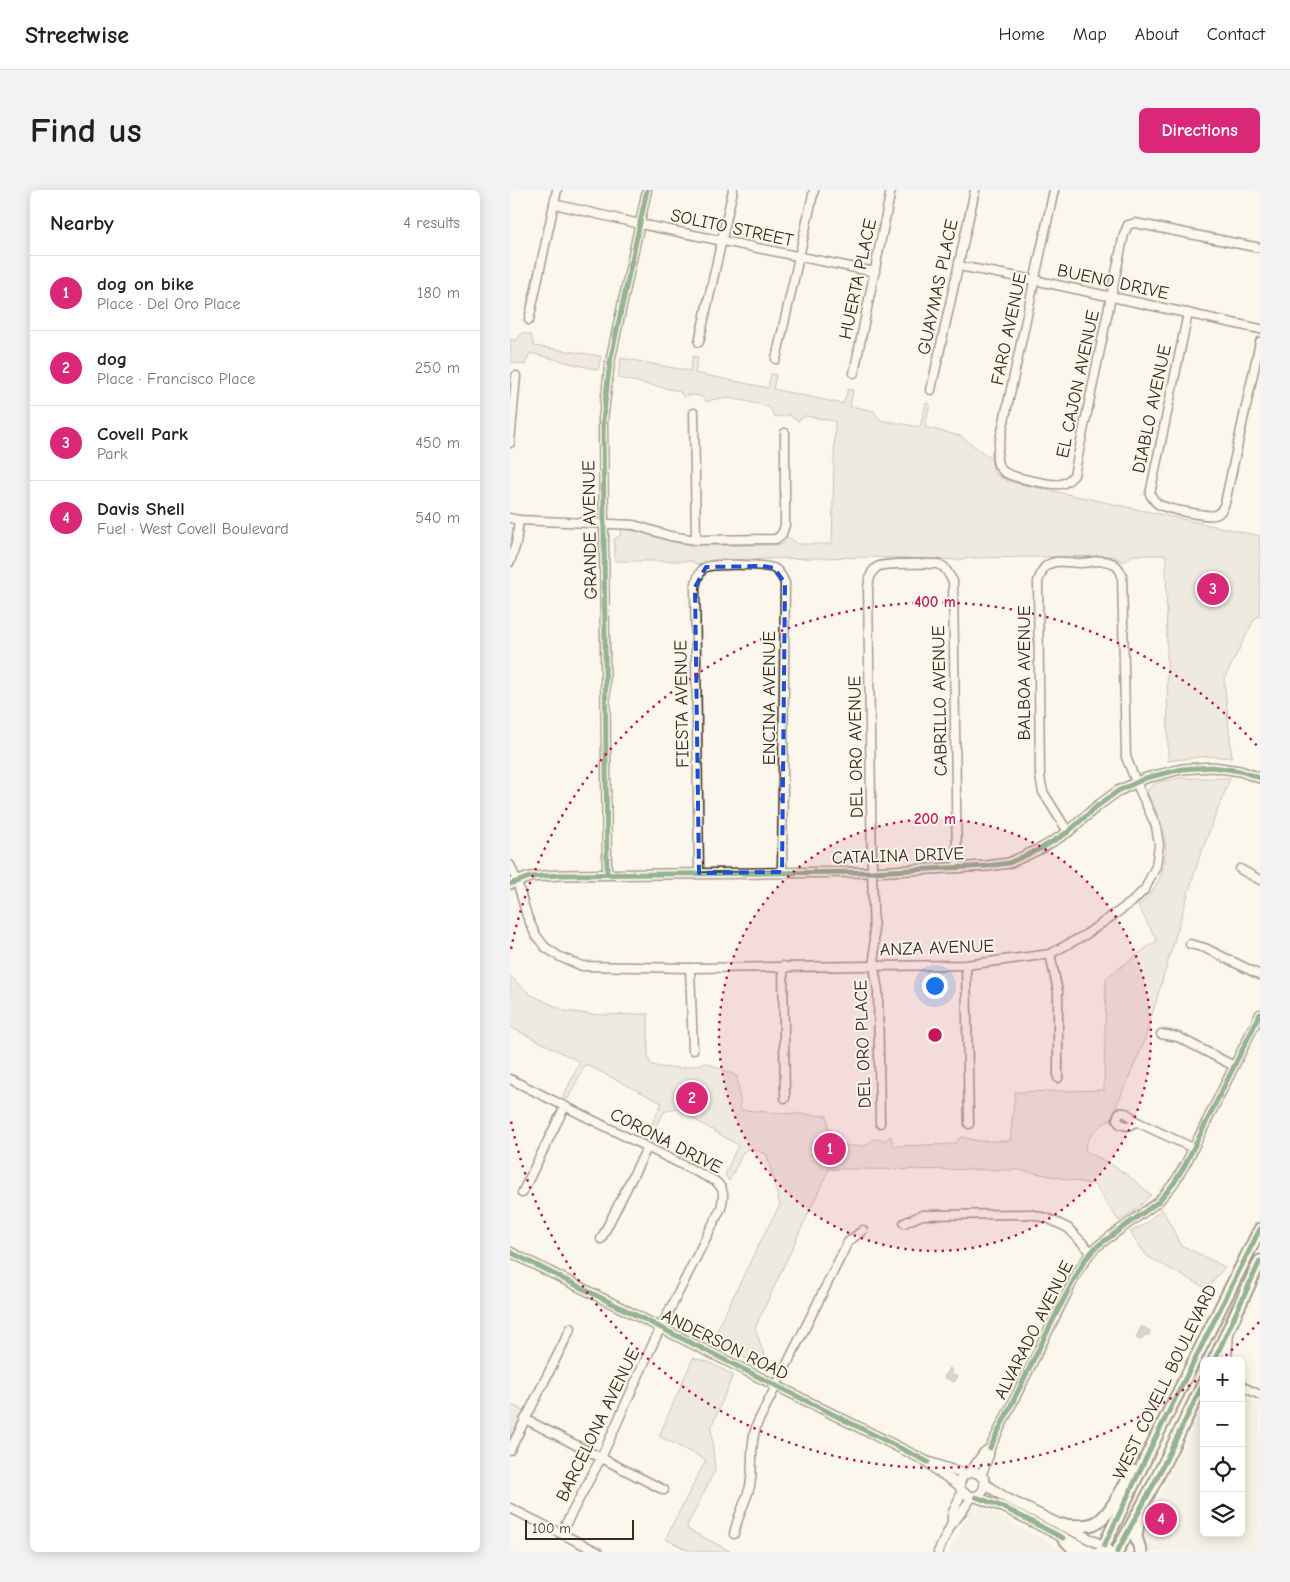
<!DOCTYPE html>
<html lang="en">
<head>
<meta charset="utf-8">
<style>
	body { margin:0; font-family:"Comic Neue",sans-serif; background:#f2f2f2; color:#202124 }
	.controls { position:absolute; right:15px; bottom:15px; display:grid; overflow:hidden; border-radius:8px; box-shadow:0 2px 12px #0003 }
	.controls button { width:45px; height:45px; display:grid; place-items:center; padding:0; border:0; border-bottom:1px solid #e0e0e0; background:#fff; color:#202124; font:25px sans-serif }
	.scale { position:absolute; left:15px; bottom:12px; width:109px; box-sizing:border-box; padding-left:5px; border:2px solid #3b2a1e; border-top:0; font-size:14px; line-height:18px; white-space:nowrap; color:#3b2a1e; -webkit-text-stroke:4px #fbf7ec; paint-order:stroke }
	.you { position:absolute; left:424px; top:795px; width:18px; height:18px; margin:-12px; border:4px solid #fff; border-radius:50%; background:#1a73e8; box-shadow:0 0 0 8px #1a73e833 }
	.badge { display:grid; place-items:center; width:32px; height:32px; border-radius:50%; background:#db2777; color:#fff; font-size:16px; font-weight:700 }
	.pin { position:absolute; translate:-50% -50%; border:2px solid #fff; box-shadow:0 1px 5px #0006 }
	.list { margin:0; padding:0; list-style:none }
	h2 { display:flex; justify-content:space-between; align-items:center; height:65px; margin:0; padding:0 20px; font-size:21px }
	h2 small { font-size:16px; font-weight:400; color:#757577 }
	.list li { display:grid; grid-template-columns:32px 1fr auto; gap:15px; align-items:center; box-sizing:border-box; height:75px; padding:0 20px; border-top:1px solid #e0e0e0 }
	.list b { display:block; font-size:19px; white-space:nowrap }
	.list p { margin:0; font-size:16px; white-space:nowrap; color:#757577 }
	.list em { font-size:16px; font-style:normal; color:#757577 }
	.icon { flex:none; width:28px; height:28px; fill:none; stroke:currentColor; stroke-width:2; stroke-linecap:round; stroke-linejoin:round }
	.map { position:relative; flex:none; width:750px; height:1362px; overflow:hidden; border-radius:8px }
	header { display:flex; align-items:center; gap:30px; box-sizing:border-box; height:70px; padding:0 25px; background:#fff; border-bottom:1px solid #e0e0e0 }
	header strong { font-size:24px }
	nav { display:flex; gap:28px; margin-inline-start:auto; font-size:18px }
	.intro { display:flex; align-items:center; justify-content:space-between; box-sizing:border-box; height:120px; padding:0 30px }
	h1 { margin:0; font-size:35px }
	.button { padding:12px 22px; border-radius:8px; background:#db2777; color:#fff; font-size:18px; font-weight:700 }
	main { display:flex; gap:30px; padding:0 30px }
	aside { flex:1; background:#fff; border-radius:8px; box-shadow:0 2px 12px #0003 }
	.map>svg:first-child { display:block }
	.built { fill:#ede8dd }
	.green { fill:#dfd9ce; stroke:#8d8276 }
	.water { fill:#b6aea2; stroke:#85796d }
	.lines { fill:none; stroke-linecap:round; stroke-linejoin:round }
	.minor-casing { stroke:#3b2a1e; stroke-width:11 }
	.tertiary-casing { stroke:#3b2a1e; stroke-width:12 }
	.primary-casing { stroke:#3b2a1e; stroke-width:15 }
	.minor { stroke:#fbf7ec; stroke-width:8 }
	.tertiary { stroke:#fbf7ec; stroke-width:9 }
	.primary { stroke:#fbf7ec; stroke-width:11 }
	.cycleway-casing { stroke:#fbf7ec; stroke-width:8 }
	.cycleway { stroke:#1b5e20; stroke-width:5 }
	.marked { fill:none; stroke:#1d4ed8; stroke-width:4; stroke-dasharray:10 6; stroke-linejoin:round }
	.ring { fill:none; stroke:#c2185b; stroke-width:2.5; stroke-dasharray:2.5 5 }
	.labels { text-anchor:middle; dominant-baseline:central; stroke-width:4; stroke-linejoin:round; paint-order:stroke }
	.street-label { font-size:18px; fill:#3b2a1e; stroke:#fbf7ec }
	.centre { fill:#c2185b; stroke:#fbf7ec; stroke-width:2.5 }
	.ring-label { font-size:15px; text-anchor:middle; font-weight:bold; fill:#c2185b; stroke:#fbf7ec; stroke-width:4; stroke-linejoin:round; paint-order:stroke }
</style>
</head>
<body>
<header>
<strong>Streetwise</strong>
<nav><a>Home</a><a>Map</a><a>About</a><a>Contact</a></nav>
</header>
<div class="intro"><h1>Find us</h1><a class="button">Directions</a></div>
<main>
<aside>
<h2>Nearby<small>4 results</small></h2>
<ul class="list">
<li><span class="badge">1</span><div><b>dog on bike</b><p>Place · Del Oro Place</p></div><em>180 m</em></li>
<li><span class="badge">2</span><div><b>dog</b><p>Place · Francisco Place</p></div><em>250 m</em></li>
<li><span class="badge">3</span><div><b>Covell Park</b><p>Park</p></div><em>450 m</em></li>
<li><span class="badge">4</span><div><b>Davis Shell</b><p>Fuel · West Covell Boulevard</p></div><em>540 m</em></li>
</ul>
</aside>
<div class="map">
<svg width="750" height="1362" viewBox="0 0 750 1362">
	<rect width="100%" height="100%" fill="#fbf7ec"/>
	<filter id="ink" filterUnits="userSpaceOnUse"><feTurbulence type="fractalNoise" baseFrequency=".02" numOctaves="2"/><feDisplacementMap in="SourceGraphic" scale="10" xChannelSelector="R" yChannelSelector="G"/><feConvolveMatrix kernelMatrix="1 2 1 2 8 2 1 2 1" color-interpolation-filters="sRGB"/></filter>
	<g filter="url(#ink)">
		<g class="built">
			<polygon points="731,1206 750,1215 750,1362 638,1362 632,1352 632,1342 676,1250 694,1217 694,1343 731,1343"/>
			<polygon points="465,1315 469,1315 557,1362 439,1362 462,1317"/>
		</g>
		<g class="green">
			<polygon points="12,143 21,145 24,156 91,166 88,180 20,163 15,175 1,172 0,149 6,151"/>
			<path d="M183,166L188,167L185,183L258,198L261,184L266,185L263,199L333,214L338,199L343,200L340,216L364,221L370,230L410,237L416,213L420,214L415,237L450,246L481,268L484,283L497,291L750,346V426L745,428L714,489L722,568L698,566L658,571L656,365H623L614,372L603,366L456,368L449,370L361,367L202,370L189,375L181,371H105L104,349L110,346L111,340L114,339L134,342L160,351L177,355H271L278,347L288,354H322L325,231L295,226L288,231L279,225L265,227L259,217C242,213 213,203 197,212L191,206L177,205L174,207L169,201L108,188L111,168L180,181Z"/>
			<path d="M670,588H720L688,671L633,855L600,931C589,934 575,949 575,961C601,973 620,985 641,1005L627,1019L609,1031L585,995L510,980L319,979L245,1138L256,1170L265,1178H254L202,1150L250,1052L270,1015L257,965L242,958L234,961L219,991L215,985L228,955L165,918L154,922L139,948L136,946L152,913L75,874L58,909L53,907L70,872L0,837V786L20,804L55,821L88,825L138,824V867L141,874L148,877L172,878L197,873L227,886L231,920L317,926L321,956H355L364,949L375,950L381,946L384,956L444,954L451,947L470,951H500L505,902L594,900L596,788L647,750L628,716C651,698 661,667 653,639C649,626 643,615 637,603C640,590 659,591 670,588Z"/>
			<polygon points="652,1019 671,1055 715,1077 704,1090 699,1100 637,1066 620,1042 635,1034"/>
			<polygon points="183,1168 198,1172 223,1185 201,1238 205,1280 177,1336 179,1340 222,1362 182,1362 155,1349 196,1270 149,1246"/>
			<polygon points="0,1214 14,1221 0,1249"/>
		</g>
		<g class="water">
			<polygon points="631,1137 634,1137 640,1141 639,1145 635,1145 631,1150 626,1148"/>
			<polygon points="439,1178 441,1179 441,1184 448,1187 444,1192 434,1187"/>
		</g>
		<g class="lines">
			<g class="minor-casing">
				<g id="minor">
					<path d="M544,0L487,264C486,271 488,277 494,282C501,287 542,296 551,294C557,293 560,289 564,285L614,44L618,35L625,33L750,58"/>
					<polyline points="44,14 130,34 365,82"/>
					<polyline points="449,76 524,90 750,139"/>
					<path d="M678,123L640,304C643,309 645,313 650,315C658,319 697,327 705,325C711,323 713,318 715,313L750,152"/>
					<polyline points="19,130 47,0"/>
					<polyline points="189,152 223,0"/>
					<polyline points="266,169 304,0"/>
					<polyline points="344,183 381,0"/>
					<polyline points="421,200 465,0"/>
					<polyline points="184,223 186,350"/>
					<polyline points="0,253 6,186"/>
					<polyline points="0,328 9,330 124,335 160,346 186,350 266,349 272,344 275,335 275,243"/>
					<polyline points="0,372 6,354 9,330"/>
					<path d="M0,675L7,691L17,726L25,744L35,757L50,767L72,776L180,778L456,775L540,764L575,745L622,712L635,699L646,676L649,655L646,636L626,592L616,567L612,385C610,380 608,376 602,373C592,368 581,373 570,373C560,373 544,368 535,377C532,380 530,387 528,391L530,587L533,602L558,642"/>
					<polyline points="730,679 750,690"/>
					<path d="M189,683L185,397C187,390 189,380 196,377C206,374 253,374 263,378C269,380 272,387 275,393L272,682"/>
					<polyline points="97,684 93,230 100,172 137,0"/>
					<polyline points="680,754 695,758 750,785"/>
					<polyline points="540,764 548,802 548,888"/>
					<polyline points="456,775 459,934"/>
					<polyline points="273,776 275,908"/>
					<polyline points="180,778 183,860"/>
					<polyline points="651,844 668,847 724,876"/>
					<path d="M0,889L205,991C215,999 214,1006 211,1018L146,1147L91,1268L51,1343"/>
					<path d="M625,931C620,937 616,937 609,933L607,929L609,923C616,921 621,926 625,931L683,958"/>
					<path d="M370,933L368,801L365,783L362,682L358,398C359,390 360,382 367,377C375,372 415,374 427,374L434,377L443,391L447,678"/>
					<polyline points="12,1003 55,916"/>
					<polyline points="394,1033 412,1025 521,1024 539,1029 558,1038 581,1062"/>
					<polyline points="91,1049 137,958"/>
					<polyline points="718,1171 717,1168 719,1143"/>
					<polyline points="731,1196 750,1205"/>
					<polyline points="15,1229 154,1300"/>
					<polyline points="0,1260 61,1138"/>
					<polyline points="460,1282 474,1262 480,1258"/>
					<polyline points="471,1286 479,1265 480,1258 568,1081 581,1062 586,1057 648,1012 664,993 675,975 750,824"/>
					<polyline points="0,1318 88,1362"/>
					<polyline points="442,1333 448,1327 462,1307"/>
					<path d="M224,1344C227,1327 236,1312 240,1296C244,1274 239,1256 247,1234L338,1052L353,1040"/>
					<polyline points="428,1362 442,1333 442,1324 452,1302"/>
				</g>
			</g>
			<g class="tertiary-casing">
				<g id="tertiary">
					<polyline points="0,694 20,687 50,685 362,682 477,676 499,673 532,658 558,642 586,617 608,601 636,588 672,579 703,577 730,581 750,588"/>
					<polyline points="0,1062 418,1272 454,1284"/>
					<polyline points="420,1274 426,1280 449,1295"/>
					<path d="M475,1294C474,1302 470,1306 462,1307L452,1302L449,1295L452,1286L460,1282L468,1283L474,1289L475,1294L496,1308L594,1356L599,1362"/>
					<polyline points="466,1307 493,1317 582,1362"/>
				</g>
			</g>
			<g class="primary-casing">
				<g id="primary">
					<polyline points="704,1171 750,1071"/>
					<polyline points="629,1327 626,1347 631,1362"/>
					<path d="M552,1335C562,1336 573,1337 583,1334C599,1329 614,1295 623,1281"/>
					<polyline points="553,1348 567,1362"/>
					<polyline points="591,1362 646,1247 750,1039"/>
					<polyline points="607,1362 646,1290 694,1192"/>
				</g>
			</g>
			<use href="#minor" class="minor"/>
			<use href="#tertiary" class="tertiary"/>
			<use href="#primary" class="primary"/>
			<g class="cycleway-casing">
				<g id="cycleway">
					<polyline points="97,684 93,230 100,172 137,0"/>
					<polyline points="0,694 20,687 50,685 362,682 477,676 499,673 532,658 558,642 586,617 608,601 636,588 672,579 703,577 730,581 750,588"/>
					<polyline points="0,1062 418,1272"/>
					<polyline points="704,1171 750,1071"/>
					<polyline points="480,1258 548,1120 574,1071 586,1057 648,1012 664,993 675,975 750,824"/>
					<polyline points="466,1307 493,1317 553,1348"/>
					<polyline points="594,1356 646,1247 750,1039"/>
					<polyline points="607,1362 646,1290 694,1192"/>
				</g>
			</g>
			<use href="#cycleway" class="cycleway"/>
		</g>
	</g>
	<path d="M0 0H750V1362H0ZM253,376L264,378L275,393L272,682L189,683L185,397L196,377Z" fill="#fbf7ec" fill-opacity=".55" fill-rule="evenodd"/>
	<path class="marked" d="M253,376L264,378L275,393L272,682L189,683L185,397L196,377Z"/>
	<circle cx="425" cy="845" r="216" fill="#c2185b" fill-opacity=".12"/>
	<g class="ring">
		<circle cx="425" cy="845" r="216"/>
		<path d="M749 1132A433 433 0 0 1 712 1169M692 1186A433 433 0 0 1 1 931M1 759A433 433 0 0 1 749 558"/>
	</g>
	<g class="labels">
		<g class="street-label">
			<text transform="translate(222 38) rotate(12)">SOLITO STREET</text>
			<text transform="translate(348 89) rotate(-78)">HUERTA PLACE</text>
			<text transform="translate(603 92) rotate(12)">BUENO DRIVE</text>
			<text transform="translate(428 97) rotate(-78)">GUAYMAS PLACE</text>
			<text transform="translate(499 139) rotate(-78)">FARO AVENUE</text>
			<text transform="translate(568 194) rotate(-78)">EL CAJON AVENUE</text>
			<text transform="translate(642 219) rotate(-78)">DIABLO AVENUE</text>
			<text transform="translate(80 340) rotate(-91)">GRANDE AVENUE</text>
			<text transform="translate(514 483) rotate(-90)">BALBOA AVENUE</text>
			<text transform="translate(259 508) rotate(-90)">ENCINA AVENUE</text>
			<text transform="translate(430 511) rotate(-91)">CABRILLO AVENUE</text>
			<text transform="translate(172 514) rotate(-91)">FIESTA AVENUE</text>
			<text transform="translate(346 557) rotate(-91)">DEL ORO AVENUE</text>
			<text transform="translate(388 666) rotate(-2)">CATALINA DRIVE</text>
			<text transform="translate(427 758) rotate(-2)">ANZA AVENUE</text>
			<text transform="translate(353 854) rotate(-92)">DEL ORO PLACE</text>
			<text transform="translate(156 951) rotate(27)">CORONA DRIVE</text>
			<text transform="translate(524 1140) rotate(-63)">ALVARADO AVENUE</text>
			<text transform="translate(215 1155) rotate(26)">ANDERSON ROAD</text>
			<text transform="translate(655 1192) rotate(-64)">WEST COVELL BOULEVARD</text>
			<text transform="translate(88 1235) rotate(-64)">BARCELONA AVENUE</text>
		</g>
	</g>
	<circle cx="425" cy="845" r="8" class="centre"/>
	<g class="ring-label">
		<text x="425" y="417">400 m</text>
		<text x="425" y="634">200 m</text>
	</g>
</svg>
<div class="controls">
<button>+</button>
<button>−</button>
<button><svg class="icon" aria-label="locate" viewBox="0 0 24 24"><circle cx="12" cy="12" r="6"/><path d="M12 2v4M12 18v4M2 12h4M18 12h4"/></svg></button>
<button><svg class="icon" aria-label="layers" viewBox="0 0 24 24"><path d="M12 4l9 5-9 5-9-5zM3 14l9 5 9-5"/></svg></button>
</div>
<div class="scale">100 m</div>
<div class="you"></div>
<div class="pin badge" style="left:320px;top:959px">1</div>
<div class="pin badge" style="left:182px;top:908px">2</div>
<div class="pin badge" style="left:703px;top:399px">3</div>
<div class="pin badge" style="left:651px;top:1329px">4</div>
</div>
</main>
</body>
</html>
